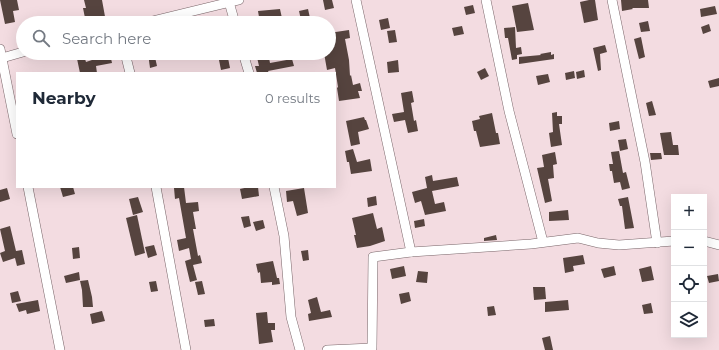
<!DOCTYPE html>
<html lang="en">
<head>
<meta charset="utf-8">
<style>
	body { margin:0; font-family:Montserrat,sans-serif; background:#f2f2f3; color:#1f2937 }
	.controls { position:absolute; right:12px; bottom:12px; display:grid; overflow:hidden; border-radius:0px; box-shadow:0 4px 16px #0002 }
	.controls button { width:36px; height:36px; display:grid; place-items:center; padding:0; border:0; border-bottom:1px solid #e0e1e3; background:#fff; color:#1f2937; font:20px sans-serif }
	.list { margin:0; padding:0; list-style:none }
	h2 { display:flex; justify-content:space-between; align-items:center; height:52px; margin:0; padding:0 16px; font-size:17px }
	h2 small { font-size:13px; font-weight:400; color:#747a83 }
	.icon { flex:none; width:22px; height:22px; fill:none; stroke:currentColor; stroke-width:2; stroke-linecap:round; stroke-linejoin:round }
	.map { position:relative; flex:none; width:719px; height:350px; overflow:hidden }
	.search { position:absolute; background:#fff; box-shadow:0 4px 16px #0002; left:16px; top:16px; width:320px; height:44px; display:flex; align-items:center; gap:10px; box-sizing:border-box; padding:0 14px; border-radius:22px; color:#747a83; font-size:15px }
	.panel { position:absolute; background:#fff; box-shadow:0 4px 16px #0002; left:16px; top:72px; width:320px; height:116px; border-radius:0px }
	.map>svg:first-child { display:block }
	.building { fill:#56443f }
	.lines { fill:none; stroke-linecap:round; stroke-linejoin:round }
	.minor-casing { stroke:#796569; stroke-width:10 }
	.minor { stroke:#fff; stroke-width:9 }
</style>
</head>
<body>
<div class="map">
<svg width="719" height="350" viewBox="0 0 719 350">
	<rect width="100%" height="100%" fill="#f3dce1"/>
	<g class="building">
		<polygon points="0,0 17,0 19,10 13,11 15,22 5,24"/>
		<polygon points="84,0 102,0 106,22 86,23 83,8 86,8"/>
		<polygon points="323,0 332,0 334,8 325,10"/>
		<polygon points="589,0 595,0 598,20 584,23 580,2"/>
		<polygon points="621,0 648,0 649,8 632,8 633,9 622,11"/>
		<polygon points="528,3 534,30 517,32 512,6"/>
		<polygon points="473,5 475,13 466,15 464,7"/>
		<polygon points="715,6 717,14 701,17 700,9"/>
		<polygon points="280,9 283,23 260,23 258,11"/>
		<polygon points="308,9 310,18 301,20 299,11"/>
		<polygon points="206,16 207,23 186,23 186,21"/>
		<polygon points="388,18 390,28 381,30 379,20"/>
		<polygon points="648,21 650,31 641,32 639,23"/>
		<polygon points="709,24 711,31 703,34 701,27"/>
		<polygon points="462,26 464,34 454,36 452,28"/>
		<polygon points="515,27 516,48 521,47 522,54 517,55 517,59 512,60 508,38 505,38 504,28"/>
		<polygon points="349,30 350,38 345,39 349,60 350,76 351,75 353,85 360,83 362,91 358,91 360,98 339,101 337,88 338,87 335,68 327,70 324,53 329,53 329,33"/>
		<polygon points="395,30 397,42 389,43 387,31"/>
		<polygon points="641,37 645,57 639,59 634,39"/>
		<polygon points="605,45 607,52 600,54 601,70 598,71 593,48"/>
		<polygon points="551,52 551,55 554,54 554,59 519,64 519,57 541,55 540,54"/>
		<polygon points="83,53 86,62 110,54 112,63 96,66 97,73 80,73 76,54"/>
		<polygon points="148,53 154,53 157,66 150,68"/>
		<polygon points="256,53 268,53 270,63 292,59 294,66 268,71 269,73 257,73 255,66 259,66"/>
		<polygon points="228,58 230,68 221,70 219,60"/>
		<polygon points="398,60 399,72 388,73 387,62"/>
		<polygon points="485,68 489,76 481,80 477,72"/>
		<polygon points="584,70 585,77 577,79 576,72"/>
		<polygon points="574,71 575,78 566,80 565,73"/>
		<polygon points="548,74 550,82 538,85 536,76"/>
		<polygon points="719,78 719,86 710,88 708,81"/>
		<polygon points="412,91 414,102 411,103 414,121 416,120 418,131 408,133 405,120 394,122 392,114 404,112 401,93"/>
		<polygon points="652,101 656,115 649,116 646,103"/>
		<polygon points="557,112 557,116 562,116 562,124 559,124 562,145 551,147 549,133 553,132 552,113"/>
		<polygon points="492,113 496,133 498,133 500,144 480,147 476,131 474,131 472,121 480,119 479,116"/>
		<polygon points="364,117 365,120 366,120 369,129 358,132 360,144 351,146 346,121"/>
		<polygon points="619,121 620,129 610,131 609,123"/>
		<polygon points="671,132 673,145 678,145 679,155 664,155 660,133"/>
		<polygon points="626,139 628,149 620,151 618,140"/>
		<polygon points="353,149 357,162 370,159 372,171 351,174 349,162 347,162 345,151"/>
		<polygon points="619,151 623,173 626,172 630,188 622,190 620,182 614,183 612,171 610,171 609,164 613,164 611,152"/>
		<polygon points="555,152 557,164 553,165 554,178 548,179 552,201 545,203 537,168 544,167 542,155"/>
		<polygon points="650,153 661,153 662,159 651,160"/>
		<polygon points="432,175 433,181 457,177 459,186 432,191 435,204 444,202 446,211 425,215 421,201 415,203 412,192 427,188 425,177"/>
		<polygon points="60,187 73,187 75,194 63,197"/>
		<polygon points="184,187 186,203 198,202 199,211 193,212 196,229 193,229 198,256 200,255 202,263 193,265 197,280 190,282 185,261 191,259 189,248 179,251 177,240 186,238 179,198 175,199 174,188"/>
		<polygon points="249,187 258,187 259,196 242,199 240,189"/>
		<polygon points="7,188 10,199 0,202 0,190"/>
		<polygon points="304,188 308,213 297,216 293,201 287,202 286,191"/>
		<polygon points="376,196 377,205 368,207 367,198"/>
		<polygon points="138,197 143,212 133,215 129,199"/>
		<polygon points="628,197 634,228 625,229 622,206 620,206 618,199"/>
		<polygon points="568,210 569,220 549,221 549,212"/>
		<polygon points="373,213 377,229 382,227 385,241 370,246 357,248 354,235 356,235 352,218"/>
		<polygon points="137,215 145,253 135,256 126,218"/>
		<polygon points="249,216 251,226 244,228 241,217"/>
		<polygon points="424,219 425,226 415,228 414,221"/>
		<polygon points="263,220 265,228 256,231 253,222"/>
		<polygon points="10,226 16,251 22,250 25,264 17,266 15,258 3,262 0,253 5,251 0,229"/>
		<polygon points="496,235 497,240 484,241 484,238"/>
		<polygon points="154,245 157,255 148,258 145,247"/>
		<polygon points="79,247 80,258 73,259 72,248"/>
		<polygon points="308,250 309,260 303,261 301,251"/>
		<polygon points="583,255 585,264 573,266 574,271 565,273 563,258"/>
		<polygon points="273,261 277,278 279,278 280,284 272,285 272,282 261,283 260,272 258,273 256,264"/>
		<polygon points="404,266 406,276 392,279 390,269"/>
		<polygon points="614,266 616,275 604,278 601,269"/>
		<polygon points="651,266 654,280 642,282 639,269"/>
		<polygon points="418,271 428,272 427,283 416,282"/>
		<polygon points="79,272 80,280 66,283 64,276"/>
		<polygon points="718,274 719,281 709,283 707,276"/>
		<polygon points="88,280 92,297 93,307 83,307 82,290 80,281"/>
		<polygon points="156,281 158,291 151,292 149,282"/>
		<polygon points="202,281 205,294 198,295 195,282"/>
		<polygon points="533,287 545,287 546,299 534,300"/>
		<polygon points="18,291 21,301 12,303 10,293"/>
		<polygon points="409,292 411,301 401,304 399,294"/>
		<polygon points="317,297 321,312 330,310 332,317 309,321 308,314 311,313 308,300"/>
		<polygon points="38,300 40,311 27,314 26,310 19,312 16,304"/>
		<polygon points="568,300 569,310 545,312 545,302"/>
		<polygon points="651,303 653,313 644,314 642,305"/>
		<polygon points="494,306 496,315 488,316 487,307"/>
		<polygon points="102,311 105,321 92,324 90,314"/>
		<polygon points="267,312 268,323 275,323 275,330 271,330 273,342 259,344 256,313"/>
		<polygon points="214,319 215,326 205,327 204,320"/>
		<polygon points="550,336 553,350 545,350 542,338"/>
	</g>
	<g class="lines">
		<g class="minor-casing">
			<g id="minor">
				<polyline points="356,0 411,252"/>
				<polyline points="486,0 509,111 543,242"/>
				<polyline points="612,0 645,162 657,243"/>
				<polyline points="229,2 235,23"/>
				<polyline points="144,23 239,0"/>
				<polyline points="0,49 17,134"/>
				<polyline points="125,53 130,73"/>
				<polyline points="243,53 249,73"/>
				<polyline points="2,58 23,52"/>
				<polyline points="28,187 60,350"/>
				<polyline points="156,187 186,350"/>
				<polyline points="274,187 284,236 291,317 300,350"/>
				<polyline points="704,241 719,245"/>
				<polyline points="327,350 372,348 373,257 411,252 531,244 578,238 598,243 619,245 674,241"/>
			</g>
		</g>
		<use href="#minor" class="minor"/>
	</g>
</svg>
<div class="controls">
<button>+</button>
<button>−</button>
<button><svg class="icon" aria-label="locate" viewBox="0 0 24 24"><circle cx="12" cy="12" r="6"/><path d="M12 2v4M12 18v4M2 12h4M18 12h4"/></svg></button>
<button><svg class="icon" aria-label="layers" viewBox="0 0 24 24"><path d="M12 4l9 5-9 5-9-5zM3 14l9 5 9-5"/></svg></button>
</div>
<div class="search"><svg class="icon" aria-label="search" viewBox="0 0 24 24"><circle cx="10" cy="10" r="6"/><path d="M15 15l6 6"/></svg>Search here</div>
<section class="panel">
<h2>Nearby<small>0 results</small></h2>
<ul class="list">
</ul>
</section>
</div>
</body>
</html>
